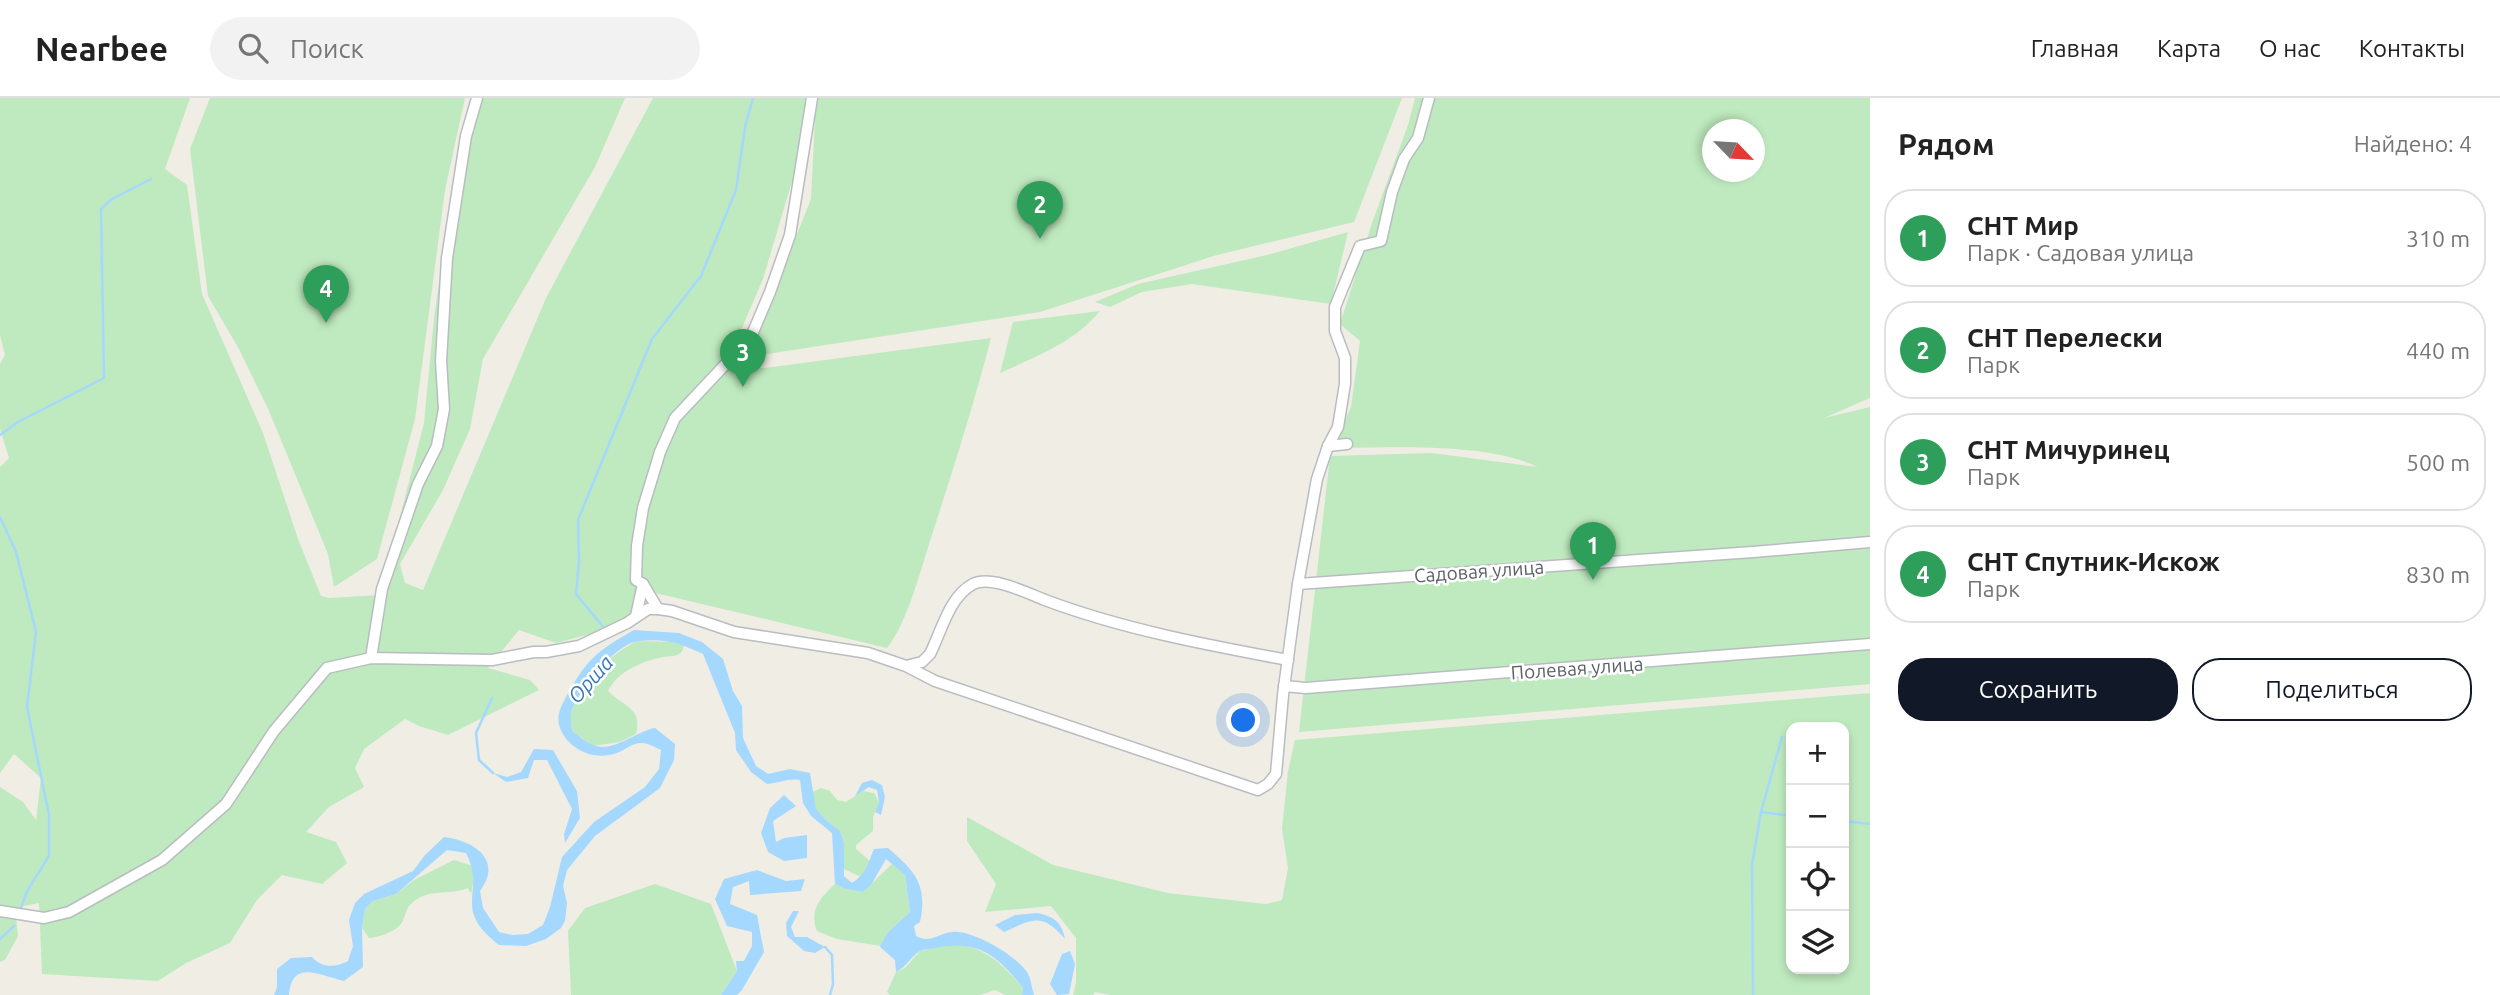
<!DOCTYPE html>
<html lang="ru">
<head>
<meta charset="utf-8">
<style>
	body { margin:0; font-family:Ubuntu,sans-serif; background:#f2f2f2; color:#222 }
	.controls { position:absolute; right:21px; bottom:21px; display:grid; overflow:hidden; border-radius:14px; box-shadow:0 4px 10px #0003 }
	.controls button { width:63px; height:63px; display:grid; place-items:center; padding:0; border:0; border-bottom:2px solid #e0e0e0; background:#fff; color:#222; font:35px sans-serif }
	.compass { position:absolute; left:1702px; top:21px; width:63px; height:63px; border-radius:50%; background:#fff; box-shadow:0 4px 10px #0003; rotate:115deg }
	.you { position:absolute; left:1244px; top:623px; width:24px; height:24px; margin:-18px; border:5px solid #fff; border-radius:50%; background:#1a73e8; box-shadow:0 0 0 10px #1a73e833 }
	.badge { display:grid; place-items:center; width:46px; height:46px; border-radius:50%; background:#111827; color:#fff; font-size:23px; font-weight:700 }
	.pin { position:absolute; translate:-50% -58px; filter:drop-shadow(0 2px 4px #0008) }
	.pin::after { content:''; position:absolute; top:37px; width:24px; height:21px; background:inherit; clip-path:polygon(0 0,100% 0,50% 100%) }
	.list { margin:0; padding:0; list-style:none }
	h2 { display:flex; justify-content:space-between; align-items:center; height:91px; margin:0; padding:0 28px; font-size:30px }
	h2 small { font-size:23px; font-weight:400; color:#767676 }
	.list li { display:grid; grid-template-columns:46px 1fr auto; gap:21px; align-items:center; box-sizing:border-box; height:98px; margin:0 14px 14px; padding:0 14px; border:2px solid #e0e0e0; border-radius:28px }
	.list b { display:block; font-size:26px; white-space:nowrap }
	.list p { margin:0; font-size:23px; white-space:nowrap; color:#767676 }
	.list em { font-size:23px; font-style:normal; color:#767676 }
	.actions { display:flex; gap:14px; padding:21px 28px }
	.actions a { flex:1; padding:16px 0; border:2px solid #111827; border-radius:28px; text-align:center; font-size:24px; color:#111827 }
	.actions .main { background:#111827; color:#fff }
	.icon { flex:none; width:38px; height:38px; fill:none; stroke:currentColor; stroke-width:2; stroke-linecap:round; stroke-linejoin:round }
	.map { position:relative; flex:none; width:1870px; height:897px; overflow:hidden }
	header { display:flex; align-items:center; gap:42px; box-sizing:border-box; height:98px; padding:0 35px; background:#fff; border-bottom:2px solid #e0e0e0 }
	header strong { font-size:33px }
	nav { display:flex; gap:38px; margin-inline-start:auto; font-size:24px }
	.search { width:490px; height:63px; background:#f2f2f2; display:flex; align-items:center; gap:18px; box-sizing:border-box; padding:0 24px; border-radius:38px; color:#767676; font-size:26px }
	main { display:flex }
	aside { flex:1; background:#fff }
	.map>svg:first-child { display:block }
	.green { fill:#bfeabf; fill-rule:evenodd }
	.water { fill:#a5d8ff }
	.lines { fill:none; stroke-linecap:round; stroke-linejoin:round }
	.stream { stroke:#a5d8ff; stroke-width:2.5 }
	.street-casing { stroke:#b9bcc1; stroke-width:13 }
	.street { stroke:#fff; stroke-width:10 }
	.labels { text-anchor:middle; dominant-baseline:central; stroke-width:5; stroke-linejoin:round; paint-order:stroke }
	.street-label { font-size:19px; fill:#5c6166; stroke:#fff }
	.water-label { font-size:21px; font-style:italic; fill:#3878bb; stroke:#fff }
</style>
</head>
<body>
<header>
<strong>Nearbee</strong>
<div class="search"><svg class="icon" aria-label="search" viewBox="0 0 24 24"><circle cx="10" cy="10" r="6"/><path d="M15 15l6 6"/></svg>Поиск</div>
<nav><a>Главная</a><a>Карта</a><a>О нас</a><a>Контакты</a></nav>
</header>
<main>
<div class="map">
<svg width="1870" height="897" viewBox="0 0 1870 897">
	<rect width="100%" height="100%" fill="#f0ede4"/>
	<g class="green">
		<path d="M0,0H190L165,71L187,87L202,196L263,335L298,441L321,498L329,500L380,497L424,325L434,220L459,47L472,0H625L595,69L483,261L470,331L443,392L400,466L405,485L423,492L546,200L653,0H810L798,63L763,181L726,267L765,270L991,240C973,310 951,378 929,446C920,475 906,527 887,550L647,493L628,526L556,545L519,532L488,570L530,582L539,592L448,637L419,628L405,621L364,651L355,670L364,689L329,709L306,734L336,744L347,765L322,786L282,777L257,802L230,845L186,865L158,883L42,876L39,805L15,810L18,838L5,862L0,864V689L23,704L36,722L41,680L14,656L0,675V369L9,360L0,331V266L5,257L0,237Z"/>
		<polygon points="210,0 465,0 445,92 415,321 377,461 334,489 328,456 269,313 239,251 208,198 190,51"/>
		<polygon points="816,0 1402,0 1354,124 1217,157 1040,214 748,259 811,101"/>
		<path d="M1415,0H1870V300L1824,320L1870,309V586L1299,634L1330,358L1432,355L1538,369C1485,344 1393,350 1333,350L1351,309L1360,243L1340,226L1372,125L1408,27ZM1713,32H1755V74H1713Z"/>
		<polygon points="1348,134 1331,206 1192,186 1142,194 1110,209 1095,204 1138,186 1267,157"/>
		<path d="M1100,213C1075,244 1035,259 1000,275L1013,224Z"/>
		<path d="M637,543L678,544L684,547C683,551 683,554 679,556C675,559 667,558 663,559C641,564 618,573 608,593C624,609 643,610 636,636L620,644L593,648L572,633C572,628 570,621 571,616C576,588 612,555 637,543Z"/>
		<path d="M1870,595V897H1111L1095,894L1093,897H1073L1076,885V840L1051,808L985,814L996,786L967,743V719L1053,767L1168,795L1266,806L1282,802L1288,770L1282,731L1288,673L1295,642ZM1791,629H1844V871H1791Z"/>
		<polygon points="821,690 830,693 837,702 846,704 863,693 874,695 879,704 873,719 873,733 856,747 856,751 870,763 861,779 844,771 844,744 840,733 826,722 816,711 812,694"/>
		<path d="M454,762L473,768L474,781L471,796L468,790C449,798 426,789 410,807C405,812 405,822 400,827C393,835 378,839 369,840L362,830L365,811L373,803L396,796L414,782Z"/>
		<path d="M892,766L905,777L910,814L887,835L881,848L837,841L817,833C809,812 820,800 835,786L845,791L863,794Z"/>
		<polygon points="655,786 711,806 737,873 721,897 571,897 568,833 585,810"/>
		<path d="M953,846C984,848 1004,867 1023,890L1022,897H1005L995,892L980,897H890L887,894L896,874L905,870L920,853Z"/>
	</g>
	<g class="water">
		<path d="M634,532L679,535L702,544L723,561L733,593L742,608L743,640L756,668L768,676L790,671L810,675L816,711L826,722L840,733L844,744V778L852,785C866,776 868,765 874,751L888,750C915,773 928,787 920,824L914,828L916,838C930,846 939,835 952,834C972,831 1019,859 1028,876C1031,881 1032,891 1034,897H1022L1023,890C998,858 977,841 936,850C932,851 924,851 920,853C911,858 907,869 896,874L895,862L880,849L887,835L910,814L905,777L886,761L871,787L863,794L845,791L835,786L832,735L811,718L803,705L800,682C787,680 780,685 767,686L751,674L736,652L735,635L703,556C680,545 665,540 639,543C616,545 575,594 571,616C570,621 572,628 572,633C578,637 584,643 591,646C611,657 636,633 655,630L675,646L674,662L660,690L595,738L567,772L563,788L567,805L565,823L561,830L546,841L526,848L499,847C450,809 487,795 466,755L447,752L396,796L373,803L365,811L362,830L363,869L344,883C319,877 292,861 289,897H274L277,889V871L291,860L312,859C322,870 335,870 348,863L353,848L349,822L355,805L364,796L413,773L425,757L444,739C475,743 503,762 480,793L483,810L499,834L512,837L528,836L543,827L550,809L562,759L594,724L645,689L659,671L661,652C654,649 649,645 641,645C632,645 625,652 617,655C597,662 576,655 564,638C556,626 557,615 564,603C585,563 595,554 634,532Z"/>
		<polygon points="534,651 553,652 577,693 580,720 565,745 564,736 572,711 547,662 534,662 528,680 506,684 493,675 507,679 521,674"/>
		<polygon points="872,682 882,687 885,699 881,717 875,714 879,704 877,692 869,689 855,698 862,685"/>
		<polygon points="784,697 796,708 773,723 776,744 784,740 807,737 807,760 784,763 768,754 761,735 770,710"/>
		<polygon points="757,772 786,783 805,781 801,793 750,797 749,783 733,789 730,806 757,817 764,854 742,892 737,897 721,897 737,873 736,863 744,863 752,848 752,834 727,828 715,801 724,781"/>
		<polygon points="793,813 799,813 791,829 795,839 807,839 825,849 815,855 804,853 787,838 786,825"/>
		<path d="M1037,815C1053,818 1062,824 1065,841C1042,814 1033,821 1004,834L995,827L1015,817Z"/>
		<polygon points="1070,853 1075,866 1069,896 1057,897 1050,886 1062,856"/>
	</g>
	<g class="lines">
		<g class="stream">
			<polyline points="0,337 18,324 104,280 101,111 112,101 151,81"/>
			<polyline points="0,419 16,454 36,534 27,609 49,717 49,758 27,793 20,813"/>
			<polyline points="605,531 576,496 579,463 578,422 652,241 701,178 736,92 745,29 753,0"/>
			<polyline points="492,600 476,635 479,662 493,675"/>
			<polyline points="1761,714 1791,718"/>
			<polyline points="1844,723 1870,726"/>
			<polyline points="0,841 14,828"/>
			<polyline points="825,849 832,857 833,886 830,897"/>
			<polyline points="1753,897 1752,767 1761,714 1782,639"/>
		</g>
		<g class="street-casing">
			<g id="street">
				<polyline points="1328,348 1347,346"/>
				<polyline points="643,486 658,511"/>
				<polyline points="1298,486 1753,454 1870,444"/>
				<polyline points="636,518 643,486 636,482 637,448 643,410 660,354 675,320 751,239 770,194 790,137 812,0"/>
				<polyline points="371,560 382,491 418,386 437,348 444,311 441,263 447,160 466,38 477,0"/>
				<path d="M906,568L922,564L930,556C942,532 949,499 973,486C991,477 1027,495 1045,502C1122,531 1207,547 1288,562"/>
				<polyline points="1284,588 1306,590 1870,546"/>
				<polyline points="0,813 44,820 69,814 162,762 226,706 274,633 327,570 371,560 492,562 534,554 546,554 579,548 627,525 648,511 658,511 672,513 734,534 868,555 906,568 935,583 1258,692 1268,686 1276,676 1283,597 1298,486 1317,381 1328,348 1338,329 1345,286 1345,260 1335,233 1335,209 1360,148 1381,143 1392,94 1404,61 1418,40 1429,0"/>
			</g>
		</g>
		<use href="#street" class="street"/>
	</g>
	<g class="labels">
		<g class="street-label">
			<text transform="translate(1479 473) rotate(-4)">Садовая улица</text>
			<text transform="translate(1577 570) rotate(-4)">Полевая улица</text>
		</g>
		<g class="water-label">
			<text transform="translate(590 581) rotate(-48)">Орша</text>
		</g>
	</g>
</svg>
<div class="controls">
<button>+</button>
<button>−</button>
<button><svg class="icon" aria-label="locate" viewBox="0 0 24 24"><circle cx="12" cy="12" r="6"/><path d="M12 2v4M12 18v4M2 12h4M18 12h4"/></svg></button>
<button><svg class="icon" aria-label="layers" viewBox="0 0 24 24"><path d="M12 4l9 5-9 5-9-5zM3 14l9 5 9-5"/></svg></button>
</div>
<svg class="compass" viewBox="-18 -18 36 36"><path d="M0-13l5 13h-10z" fill="#e53935"/><path d="M0 13l5-13h-10z" fill="#767676"/></svg>
<div class="you"></div>
<div class="pin badge" style="left:1593px;top:482px;background:#2e9e5b">1</div>
<div class="pin badge" style="left:1040px;top:141px;background:#2e9e5b">2</div>
<div class="pin badge" style="left:743px;top:289px;background:#2e9e5b">3</div>
<div class="pin badge" style="left:326px;top:225px;background:#2e9e5b">4</div>
</div>
<aside>
<h2>Рядом<small>Найдено: 4</small></h2>
<ul class="list">
<li><span class="badge" style="background:#2e9e5b">1</span><div><b>СНТ Мир</b><p>Парк · Садовая улица</p></div><em>310 m</em></li>
<li><span class="badge" style="background:#2e9e5b">2</span><div><b>СНТ Перелески</b><p>Парк</p></div><em>440 m</em></li>
<li><span class="badge" style="background:#2e9e5b">3</span><div><b>СНТ Мичуринец</b><p>Парк</p></div><em>500 m</em></li>
<li><span class="badge" style="background:#2e9e5b">4</span><div><b>СНТ Спутник-Искож</b><p>Парк</p></div><em>830 m</em></li>
</ul>
<div class="actions"><a class="main">Сохранить</a><a>Поделиться</a></div>
</aside>
</main>
</body>
</html>
